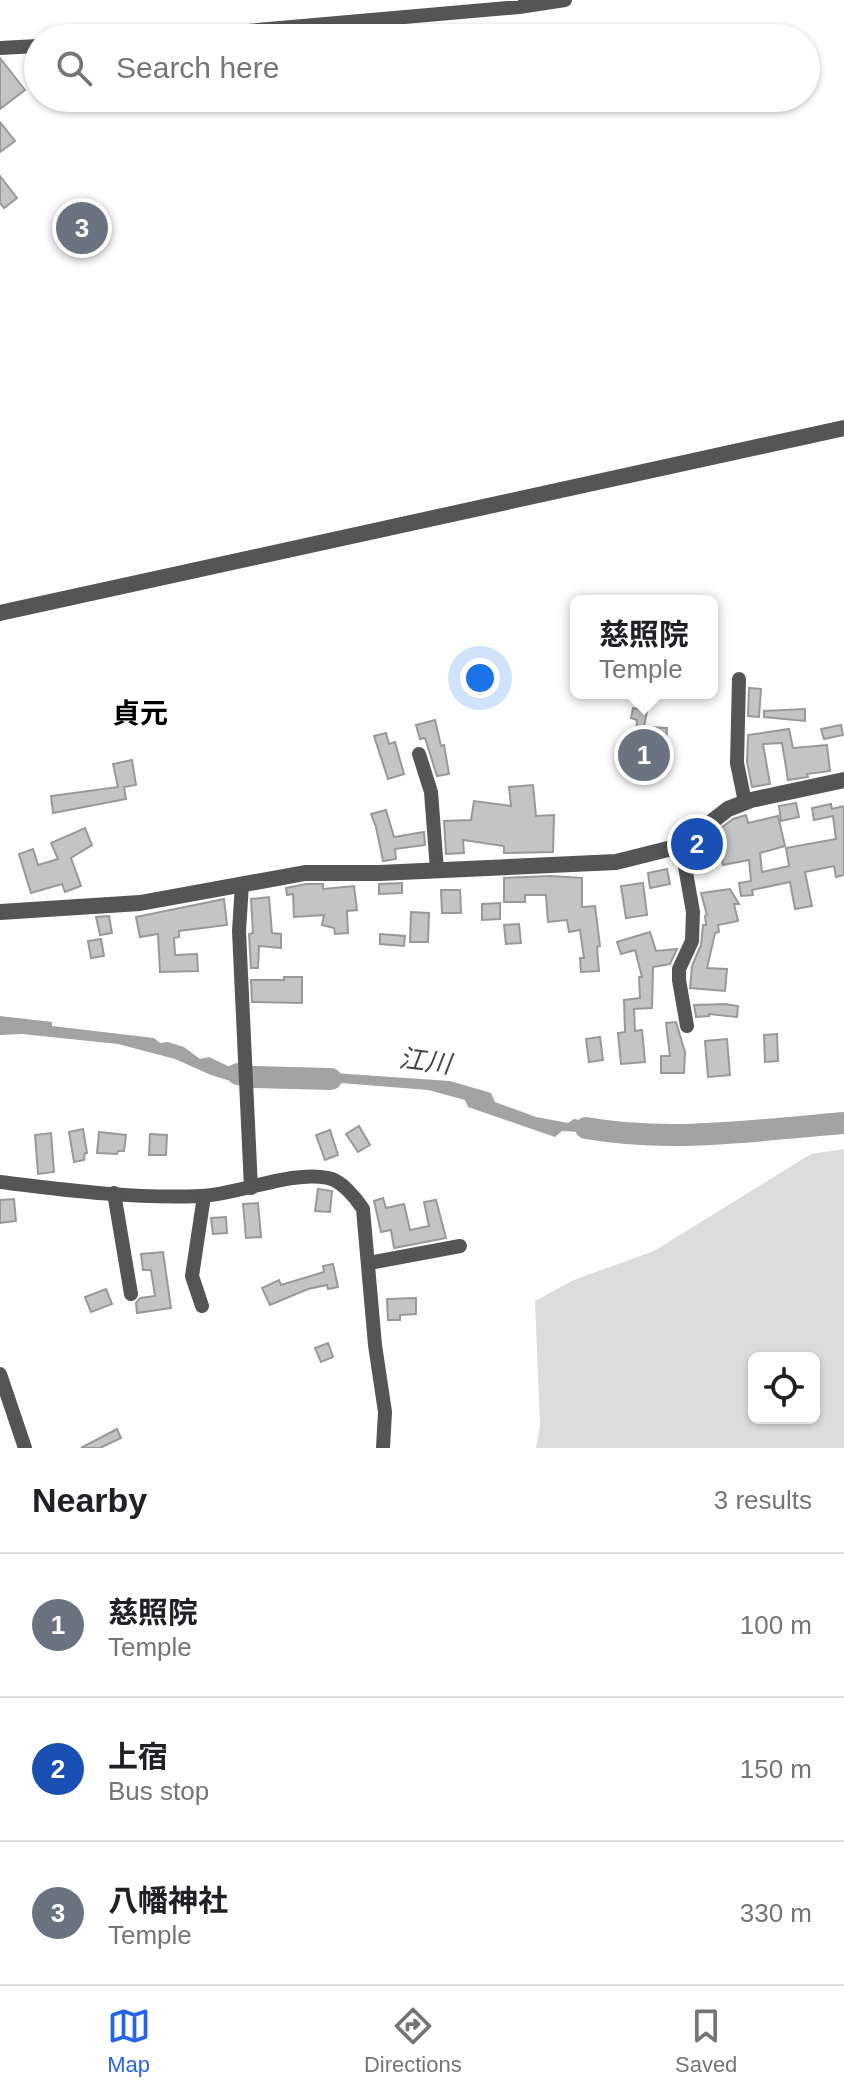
<!DOCTYPE html>
<html lang="en">
<head>
<meta charset="utf-8">
<style>
	body { margin:0; font-family:Arial,"Noto Sans JP",sans-serif; background:#f2f2f2; color:#202124 }
	.controls { position:absolute; right:24px; bottom:24px; display:grid; overflow:hidden; border-radius:12px; box-shadow:0 2px 6px #0004 }
	.controls button { width:72px; height:72px; display:grid; place-items:center; padding:0; border:0; border-bottom:2px solid #e0e0e0; background:#fff; color:#202124; font:40px sans-serif }
	.you { position:absolute; left:480px; top:678px; width:28px; height:28px; margin:-20px; border:6px solid #fff; border-radius:50%; background:#1a73e8; box-shadow:0 0 0 12px #1a73e833 }
	.badge { display:grid; place-items:center; width:52px; height:52px; border-radius:50%; background:#2563eb; color:#fff; font-size:26px; font-weight:700 }
	.pin { position:absolute; translate:-50% -50%; border:4px solid #fff; box-shadow:0 2px 8px #0006 }
	.popup { position:absolute; left:570px; top:595px; width:148px; height:104px; box-sizing:border-box; display:grid; place-content:center; border-radius:12px; background:#fff; filter:drop-shadow(0 2px 6px #0005); font-size:26px; white-space:nowrap; color:#757577 }
	.popup b { font-size:30px; color:#202124 }
	.popup::after { content:''; position:absolute; left:50%; top:100%; margin-left:-16px; border:16px solid transparent; border-top-color:#fff }
	.list { margin:0; padding:0; list-style:none }
	h2 { display:flex; justify-content:space-between; align-items:center; height:104px; margin:0; padding:0 32px; font-size:34px }
	h2 small { font-size:26px; font-weight:400; color:#757577 }
	.list li { display:grid; grid-template-columns:52px 1fr auto; gap:24px; align-items:center; box-sizing:border-box; height:144px; padding:0 32px; border-top:2px solid #e0e0e0 }
	.list b { display:block; font-size:30px; white-space:nowrap }
	.list p { margin:0; font-size:26px; white-space:nowrap; color:#757577 }
	.list em { font-size:26px; font-style:normal; color:#757577 }
	.icon { flex:none; width:44px; height:44px; fill:none; stroke:currentColor; stroke-width:2; stroke-linecap:round; stroke-linejoin:round }
	.map { position:relative; flex:none; width:844px; height:1448px; overflow:hidden }
	.search { position:absolute; background:#fff; box-shadow:0 2px 6px #0004; left:24px; right:24px; top:24px; height:88px; display:flex; align-items:center; gap:20px; box-sizing:border-box; padding:0 28px; border-radius:44px; color:#757577; font-size:30px }
	.sheet { height:536px; background:#fff }
	nav { display:flex; justify-content:space-around; align-items:center; box-sizing:border-box; height:112px; border-top:2px solid #e0e0e0; background:#fff; font-size:22px; color:#757577 }
	nav a { display:grid; justify-items:center; gap:4px }
	nav .on { color:#2563eb }
	.map>svg:first-child { display:block }
	.green { fill:#dcdcdc; fill-rule:evenodd }
	.water { fill:#a3a3a3 }
	.lines { fill:none; stroke-linecap:round; stroke-linejoin:round }
	.river { stroke:#a3a3a3; stroke-width:22 }
	.building { fill:#c4c4c4; stroke:#999; stroke-width:2 }
	.minor { stroke:#555; stroke-width:14 }
	.tertiary { stroke:#555; stroke-width:16 }
	.labels { text-anchor:middle; dominant-baseline:central; stroke-width:7; stroke-linejoin:round; paint-order:stroke }
	.water-label { font-size:26px; font-style:italic; fill:#444; stroke:#fff }
	.quarter-label { font-size:28px; font-weight:bold; fill:#000; stroke:#fff }
</style>
</head>
<body>
<div class="map">
<svg width="844" height="1448" viewBox="0 0 844 1448">
	<rect width="100%" height="100%" fill="#fff"/>
	<path class="green" d="M844,1149V1448H536L540,1426L535,1301L574,1280L654,1251L811,1154ZM754,1358H814V1418H754Z"/>
	<g class="water">
		<polygon points="0,1016 52,1022 52,1026 154,1038 160,1043 168,1042 184,1047 200,1059 209,1057 228,1066 239,1065 240,1084 211,1075 175,1059 118,1044 22,1034 0,1035"/>
		<polygon points="304,1071 450,1081 491,1093 495,1102 536,1117 568,1123 574,1119 608,1125 608,1129 616,1134 562,1131 555,1137 468,1107 465,1100 428,1090 303,1080 301,1077"/>
	</g>
	<g class="lines">
		<g class="river">
			<polyline points="238,1074 252,1077 331,1079"/>
			<path d="M586,1128C670,1143 759,1130 844,1123"/>
		</g>
	</g>
	<g class="building">
		<polygon points="0,58 25,90 0,109"/>
		<polygon points="0,122 15,141 0,152"/>
		<polygon points="0,176 17,198 4,208 0,203"/>
		<polygon points="87,211 97,219 75,246 64,236"/>
		<polygon points="749,688 761,689 759,717 748,716"/>
		<polygon points="633,708 647,711 644,727 667,728 666,748 652,747 651,779 630,779 631,763 635,763 636,740 637,720 631,718"/>
		<polygon points="805,709 805,721 764,717 764,711"/>
		<polygon points="435,720 441,746 444,745 449,774 437,776 425,738 420,739 416,725"/>
		<polygon points="841,725 843,735 824,739 821,729"/>
		<polygon points="789,729 793,748 827,745 830,771 807,774 808,777 788,780 782,743 763,744 770,784 752,787 747,762 748,735"/>
		<polygon points="386,733 389,744 395,742 404,774 388,779 374,736"/>
		<polygon points="132,760 136,785 124,787 126,799 53,813 51,796 118,787 113,764"/>
		<polygon points="533,785 536,816 554,815 553,852 504,853 504,846 463,840 464,853 446,854 444,821 471,820 474,801 511,806 509,787"/>
		<polygon points="796,803 799,817 781,821 779,806"/>
		<polygon points="831,804 832,809 844,806 844,875 836,877 834,866 805,872 812,906 795,909 790,882 752,890 753,895 741,896 739,883 751,881 749,860 723,865 717,831 733,819 746,815 748,823 778,816 785,846 760,853 762,872 789,866 786,848 836,839 833,816 814,820 812,808"/>
		<polygon points="386,810 394,837 424,832 425,845 395,849 396,859 383,861 376,827 371,814"/>
		<polygon points="85,828 92,845 71,858 81,886 65,892 62,884 31,893 19,854 33,849 38,865 58,859 51,843"/>
		<polygon points="706,849 713,861 700,869 693,857"/>
		<polygon points="667,869 670,884 650,888 648,873"/>
		<polygon points="550,876 582,878 582,907 595,906 600,946 597,947 599,971 581,972 580,958 584,958 580,930 569,932 567,920 548,922 546,895 525,895 525,902 504,902 504,878"/>
		<polygon points="402,883 402,893 379,894 379,884"/>
		<polygon points="643,883 647,915 626,918 621,886"/>
		<polygon points="306,884 323,884 323,889 354,886 357,910 347,911 348,933 335,934 334,928 322,925 324,915 294,917 293,894 287,895 286,888"/>
		<polygon points="730,889 739,904 734,904 738,921 718,925 719,932 715,933 707,968 727,969 725,991 690,988 692,966 701,945 703,925 706,925 705,916 707,915 701,893"/>
		<polygon points="441,890 460,890 461,913 442,913"/>
		<polygon points="269,897 272,933 281,934 281,948 259,946 258,968 251,968 249,934 253,933 251,899"/>
		<polygon points="224,899 227,925 179,931 179,937 174,938 175,955 197,954 198,971 160,972 158,934 140,937 136,917"/>
		<polygon points="500,903 500,919 482,920 482,904"/>
		<polygon points="411,912 429,913 428,942 410,942"/>
		<polygon points="109,916 112,933 100,935 96,917"/>
		<polygon points="519,924 521,943 506,944 504,925"/>
		<polygon points="650,932 656,951 677,949 670,964 653,967 652,1008 634,1009 635,1031 642,1030 645,1062 621,1064 618,1033 625,1032 624,1000 640,998 639,977 642,977 635,950 621,954 617,942"/>
		<polygon points="380,934 405,936 404,946 380,944"/>
		<polygon points="101,939 104,956 91,958 88,941"/>
		<polygon points="284,977 302,977 302,1003 252,1002 251,980 284,980"/>
		<polygon points="725,1004 738,1006 737,1017 709,1014 709,1016 696,1017 694,1005"/>
		<polygon points="676,1022 685,1052 684,1073 661,1073 661,1056 670,1056 666,1023"/>
		<polygon points="777,1034 778,1061 765,1062 764,1035"/>
		<polygon points="600,1037 603,1060 589,1062 586,1039"/>
		<polygon points="727,1039 730,1075 708,1077 705,1041"/>
		<polygon points="359,1126 370,1145 358,1152 346,1134"/>
		<polygon points="83,1129 87,1153 85,1153 84,1160 74,1162 69,1132"/>
		<polygon points="330,1130 338,1155 325,1160 316,1135"/>
		<polygon points="99,1132 126,1135 124,1151 118,1151 117,1154 97,1153"/>
		<polygon points="51,1133 54,1172 38,1174 35,1135"/>
		<polygon points="150,1134 167,1135 166,1155 149,1155"/>
		<polygon points="318,1189 332,1191 330,1212 315,1211"/>
		<polygon points="383,1198 386,1208 404,1204 410,1230 429,1226 424,1202 436,1200 446,1238 394,1248 391,1230 381,1232 374,1201"/>
		<polygon points="14,1199 16,1221 0,1223 0,1200"/>
		<polygon points="258,1203 261,1237 246,1238 243,1204"/>
		<polygon points="226,1217 227,1233 213,1234 211,1218"/>
		<polygon points="163,1252 171,1308 137,1313 136,1303 140,1298 155,1296 151,1270 143,1270 141,1254"/>
		<polygon points="333,1264 338,1287 328,1289 327,1285 308,1289 270,1305 262,1288 279,1280 281,1285 304,1278 324,1272 323,1266"/>
		<polygon points="106,1289 112,1304 91,1312 85,1297"/>
		<polygon points="416,1298 416,1314 400,1315 400,1320 388,1320 387,1299"/>
		<polygon points="328,1343 333,1357 321,1362 315,1348"/>
		<polygon points="117,1429 121,1438 100,1448 81,1448"/>
	</g>
	<g class="lines">
		<g class="minor">
			<polyline points="167,38 519,7 565,0"/>
			<polyline points="0,48 38,46"/>
			<polyline points="739,679 737,763 745,802"/>
			<polyline points="419,754 431,792 437,870"/>
			<polyline points="681,844 693,912 692,941 679,969 679,980 687,1026"/>
			<polyline points="242,884 239,931 251,1188"/>
			<path d="M0,1182C66,1190 134,1199 201,1196C240,1194 292,1170 328,1178C341,1180 356,1198 363,1209L375,1345L385,1412L383,1448"/>
			<polyline points="114,1193 131,1294"/>
			<polyline points="369,1263 460,1246"/>
			<polyline points="202,1306 192,1276 204,1196"/>
			<polyline points="0,1374 25,1448"/>
		</g>
		<g class="tertiary">
			<polyline points="0,613 844,428"/>
			<polyline points="0,912 140,903 305,873 379,873 616,862 672,848 688,840 728,809 751,800 844,780"/>
		</g>
	</g>
	<g class="labels">
		<g class="water-label">
			<text transform="translate(425 1061) rotate(7)">江川</text>
		</g>
		<g class="quarter-label">
			<text x="140" y="713">貞元</text>
		</g>
	</g>
</svg>
<div class="controls">
<button><svg class="icon" aria-label="locate" viewBox="0 0 24 24"><circle cx="12" cy="12" r="6"/><path d="M12 2v4M12 18v4M2 12h4M18 12h4"/></svg></button>
</div>
<div class="you"></div>
<div class="pin badge" style="left:644px;top:755px;background:#6b7280">1</div>
<div class="popup"><b>慈照院</b>Temple</div>
<div class="pin badge" style="left:697px;top:844px;background:#1a4fb4">2</div>
<div class="pin badge" style="left:82px;top:228px;background:#6b7280">3</div>
<div class="search"><svg class="icon" aria-label="search" viewBox="0 0 24 24"><circle cx="10" cy="10" r="6"/><path d="M15 15l6 6"/></svg>Search here</div>
</div>
<section class="sheet">
<h2>Nearby<small>3 results</small></h2>
<ul class="list">
<li><span class="badge" style="background:#6b7280">1</span><div><b>慈照院</b><p>Temple</p></div><em>100 m</em></li>
<li><span class="badge" style="background:#1a4fb4">2</span><div><b>上宿</b><p>Bus stop</p></div><em>150 m</em></li>
<li><span class="badge" style="background:#6b7280">3</span><div><b>八幡神社</b><p>Temple</p></div><em>330 m</em></li>
</ul>
</section>
<nav>
<a class="on"><svg class="icon" aria-label="map" viewBox="0 0 24 24"><path d="M3 6l6-2 6 2 6-2v14l-6 2-6-2-6 2zM9 4v14M15 6v14"/></svg>Map</a>
<a><svg class="icon" aria-label="directions" viewBox="0 0 24 24"><path d="M12 3l9 9-9 9-9-9zM9 14v-3h6M13 9l2 2-2 2"/></svg>Directions</a>
<a><svg class="icon" aria-label="saved" viewBox="0 0 24 24"><path d="M7 4h10v16l-5-4-5 4z"/></svg>Saved</a>
</nav>
</body>
</html>
